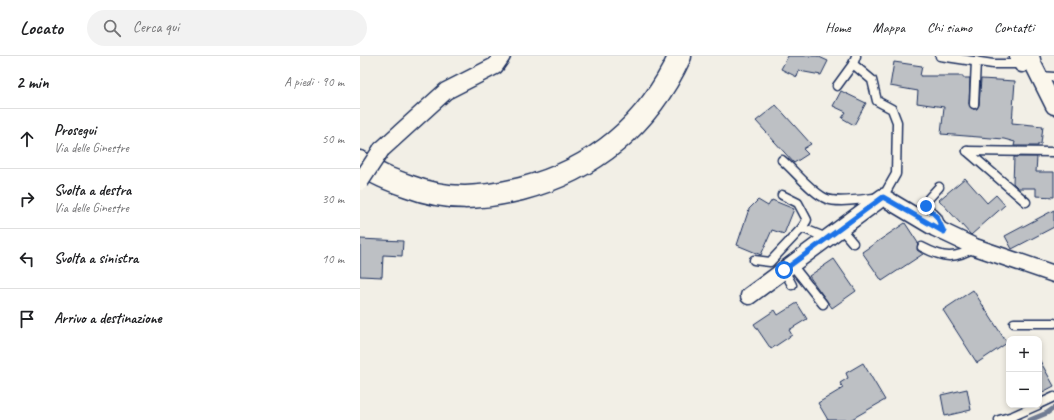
<!DOCTYPE html>
<html lang="it">
<head>
<meta charset="utf-8">
<style>
	body { margin:0; font-family:Caveat,sans-serif; background:#f2f2f2; color:#202124 }
	.controls { position:absolute; right:12px; bottom:12px; display:grid; overflow:hidden; border-radius:8px; box-shadow:0 2px 6px #0003 }
	.controls button { width:36px; height:36px; display:grid; place-items:center; padding:0; border:0; border-bottom:1px solid #e0e0e0; background:#fff; color:#202124; font:20px sans-serif }
	.stop { position:absolute; width:12px; height:12px; margin:-9px; border:3px solid #1a73e8; border-radius:50%; background:#fff }
	.stop.end { background:#1a73e8; border-color:#fff; box-shadow:0 1px 4px #0008 }
	.list { margin:0; padding:0; list-style:none }
	h2 { display:flex; justify-content:space-between; align-items:center; height:52px; margin:0; padding:0 16px; font-size:17px }
	h2 small { font-size:13px; font-weight:400; color:#757577 }
	.list li { display:grid; grid-template-columns:26px 1fr auto; gap:12px; align-items:center; box-sizing:border-box; height:60px; padding:0 16px; border-top:1px solid #e0e0e0 }
	.list b { display:block; font-size:15px; white-space:nowrap }
	.list p { margin:0; font-size:13px; white-space:nowrap; color:#757577 }
	.list em { font-size:13px; font-style:normal; color:#757577 }
	.icon { flex:none; width:22px; height:22px; fill:none; stroke:currentColor; stroke-width:2; stroke-linecap:round; stroke-linejoin:round }
	.map { position:relative; flex:none; width:694px; height:364px; overflow:hidden }
	header { display:flex; align-items:center; gap:24px; box-sizing:border-box; height:56px; padding:0 20px; background:#fff; border-bottom:1px solid #e0e0e0 }
	header strong { font-size:19px }
	nav { display:flex; gap:22px; margin-inline-start:auto; font-size:14px }
	.search { width:280px; height:36px; background:#f2f2f2; display:flex; align-items:center; gap:10px; box-sizing:border-box; padding:0 14px; border-radius:22px; color:#757577; font-size:15px }
	main { display:flex }
	aside { flex:1; background:#fff }
	.map>svg:first-child { display:block }
	.lines { fill:none; stroke-linecap:round; stroke-linejoin:round }
	.stream { stroke:#707b93; stroke-width:5 }
	.building { fill:#bdc0c4; stroke:#1b2f5e }
	.lane-casing { stroke:#1b2f5e; stroke-width:11 }
	.street-casing { stroke:#1b2f5e; stroke-width:19 }
	.highway-casing { stroke:#1b2f5e; stroke-width:25 }
	.lane { stroke:#fbf7ec; stroke-width:8 }
	.street { stroke:#fbf7ec; stroke-width:16 }
	.highway { stroke:#fbf7ec; stroke-width:22 }
	.street-bridge-casing { stroke:#1b2f5e; stroke-width:19; stroke-linecap:butt }
	.street-bridge { stroke:#fbf7ec; stroke-width:16 }
	.route { stroke:#1a73e8; stroke-width:5 }
</style>
</head>
<body>
<header>
<strong>Locato</strong>
<div class="search"><svg class="icon" aria-label="search" viewBox="0 0 24 24"><circle cx="10" cy="10" r="6"/><path d="M15 15l6 6"/></svg>Cerca qui</div>
<nav><a>Home</a><a>Mappa</a><a>Chi siamo</a><a>Contatti</a></nav>
</header>
<main>
<aside>
<h2>2 min<small>A piedi · 90 m</small></h2>
<ul class="list">
<li><svg class="icon" aria-label="ahead" viewBox="0 0 24 24"><path d="M12 20V5M6 11l6-6 6 6"/></svg><div><b>Prosegui</b><p>Via delle Ginestre</p></div><em>50 m</em></li>
<li><svg class="icon" aria-label="right" viewBox="0 0 24 24"><path d="M7 20v-9h11M14 6l5 5-5 5"/></svg><div><b>Svolta a destra</b><p>Via delle Ginestre</p></div><em>30 m</em></li>
<li><svg class="icon" aria-label="left" viewBox="0 0 24 24"><path d="M17 20v-9H6M10 6l-5 5 5 5"/></svg><div><b>Svolta a sinistra</b></div><em>10 m</em></li>
<li><svg class="icon" aria-label="arrive" viewBox="0 0 24 24"><path d="M6 21V4h12l-3 4 3 4H6"/></svg><div><b>Arrivo a destinazione</b></div></li>
</ul>
</aside>
<div class="map">
<svg width="694" height="364" viewBox="0 0 694 364">
	<rect width="100%" height="100%" fill="#f2efe6"/>
	<filter id="ink" filterUnits="userSpaceOnUse"><feTurbulence type="fractalNoise" baseFrequency=".025" numOctaves="2"/><feDisplacementMap in="SourceGraphic" scale="8" xChannelSelector="R" yChannelSelector="G"/><feConvolveMatrix kernelMatrix="1 2 1 2 8 2 1 2 1" color-interpolation-filters="sRGB"/></filter>
	<g filter="url(#ink)">
		<g class="lines">
			<polyline class="stream" points="670,364 687,357 694,352"/>
		</g>
		<g class="building">
			<polygon points="428,0 457,0 468,5 461,19 439,15 437,21 421,13"/>
			<polygon points="534,6 562,10 560,20 603,20 603,22 610,22 609,48 613,53 617,53 619,49 621,23 655,25 652,67 683,70 681,88 678,88 678,90 654,90 655,86 644,83 581,78 584,51 557,47 558,35 530,30"/>
			<polygon points="481,35 506,47 494,69 482,62 486,56 473,50"/>
			<polygon points="416,49 451,88 443,93 448,98 434,107 396,65"/>
			<polygon points="654,101 677,101 676,116 694,116 694,141 676,140 676,132 658,132 653,127"/>
			<polygon points="605,122 627,147 636,139 645,149 611,179 579,144"/>
			<polygon points="398,144 408,150 412,144 434,153 424,178 412,174 401,199 377,189 389,153"/>
			<polygon points="694,154 694,171 652,193 645,180"/>
			<polygon points="545,167 558,187 557,194 563,198 522,225 502,196"/>
			<polygon points="0,183 43,185 42,200 23,199 22,221 0,220"/>
			<polygon points="474,203 496,235 472,252 449,220"/>
			<polygon points="613,234 647,287 617,307 583,254"/>
			<polygon points="437,247 447,263 429,274 432,279 411,293 394,268 415,254 418,259"/>
			<polygon points="679,303 694,330 679,338"/>
			<polygon points="503,307 525,344 490,364 468,364 458,347 483,332 480,327 488,322 486,317"/>
			<polygon points="607,333 611,354 585,360 581,339"/>
		</g>
		<g class="lines">
			<g class="lane-casing">
				<g id="lane">
					<polyline points="580,0 633,8 663,8"/>
					<polyline points="679,20 694,21"/>
					<polyline points="477,30 493,8"/>
					<polyline points="614,48 616,5"/>
					<polyline points="607,95 694,96"/>
					<polyline points="607,95 666,146"/>
					<path d="M422,104C434,114 453,138 467,143C480,148 508,142 523,141L536,118L537,66L532,53L517,45L512,24L493,8L496,0"/>
					<polyline points="579,131 569,142 566,150 577,161 583,174"/>
					<polyline points="422,139 438,147 447,164 442,172 467,182"/>
					<polyline points="481,173 493,187"/>
					<path d="M562,191C583,202 595,204 615,191"/>
					<polyline points="394,204 410,206 442,172"/>
					<polyline points="432,209 463,248"/>
					<polyline points="424,214 432,229"/>
					<polyline points="654,267 694,267"/>
					<polyline points="679,348 694,341"/>
					<polyline points="639,364 653,360 678,349"/>
				</g>
			</g>
			<g class="street-casing">
				<g id="street">
					<polyline points="658,0 662,8"/>
					<polyline points="671,0 673,8 694,50"/>
					<polyline points="21,94 86,35 135,10 142,0"/>
					<polyline points="389,240 523,141 575,172 615,191 694,218"/>
				</g>
			</g>
			<g class="highway-casing">
				<path id="highway" d="M0,106C14,118 31,124 48,130C88,145 120,143 161,133C234,114 288,69 320,0"/>
			</g>
			<use href="#lane" class="lane"/>
			<use href="#street" class="street"/>
			<use href="#highway" class="highway"/>
			<g class="street-bridge-casing">
				<polyline id="street-bridge" points="0,126 21,94"/>
			</g>
			<use href="#street-bridge" class="street-bridge"/>
		</g>
	</g>
	<g class="lines" filter="url(#ink)">
		<polyline class="route" points="424,214 523,141 584,176 577,161 566,150"/>
	</g>
</svg>
<div class="controls">
<button>+</button>
<button>−</button>
</div>
<div class="stop" style="left:424px;top:214px"></div>
<div class="stop end" style="left:566px;top:150px"></div>
</div>
</main>
</body>
</html>
